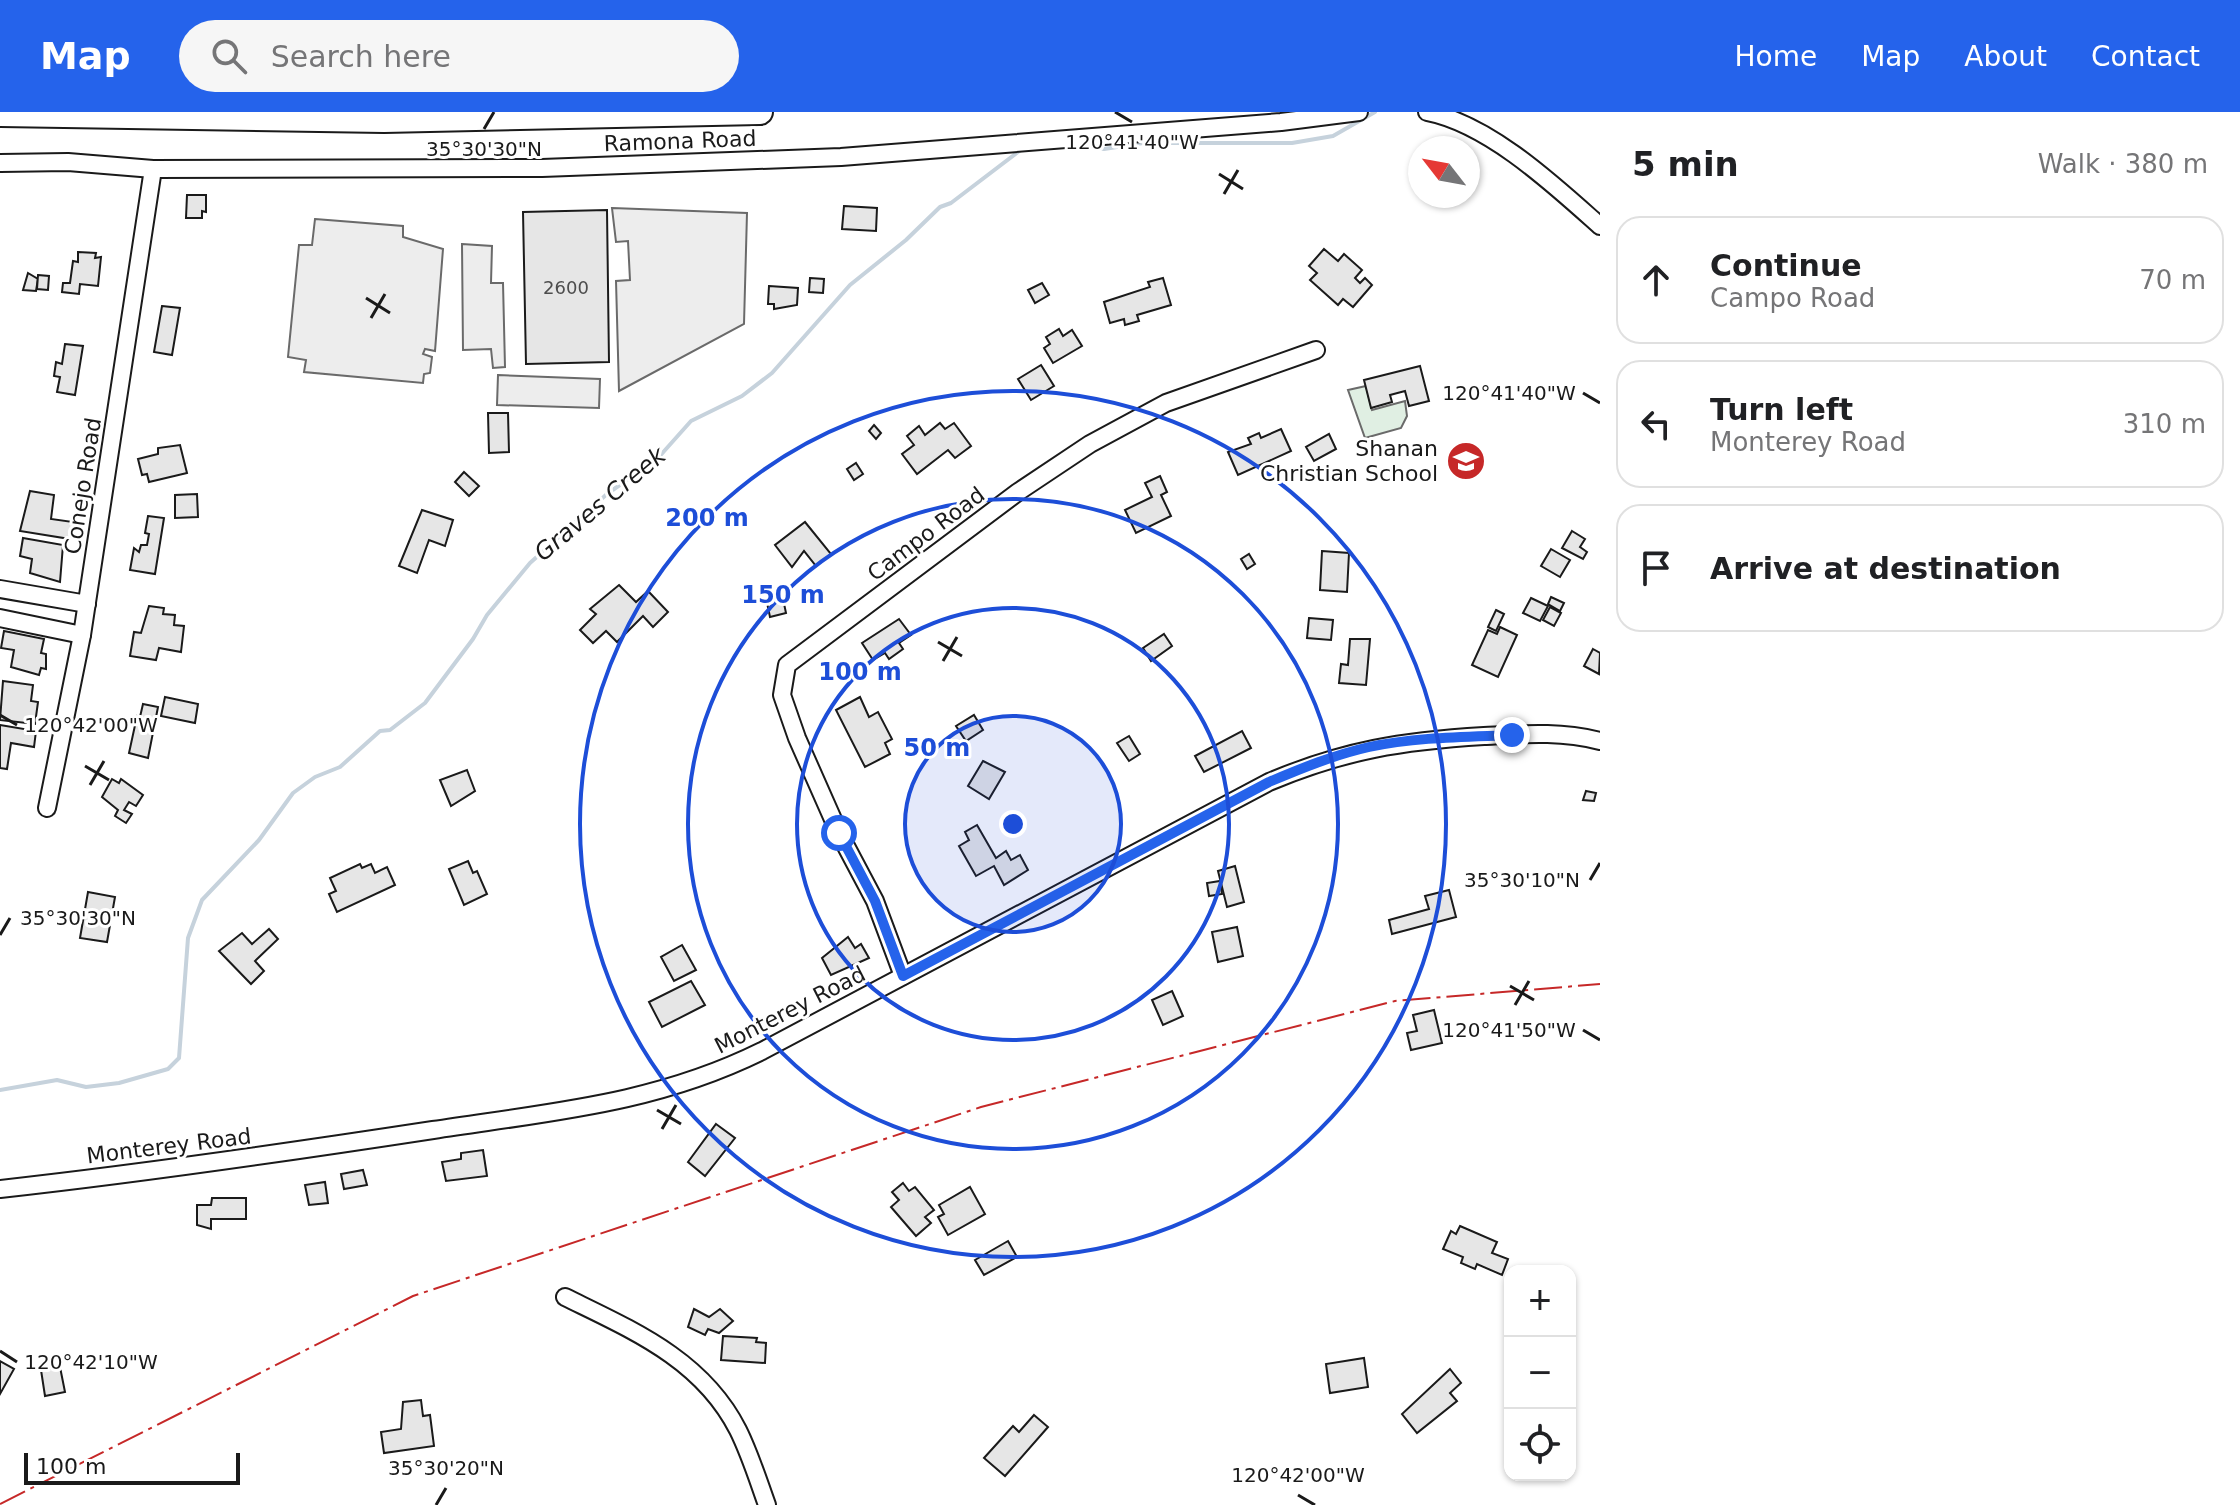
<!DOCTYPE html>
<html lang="en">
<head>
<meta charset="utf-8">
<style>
	body { margin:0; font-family:"DejaVu Sans",sans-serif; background:#f6f6f6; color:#202124 }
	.controls { position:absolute; right:24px; bottom:24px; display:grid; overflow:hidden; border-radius:16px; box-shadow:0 2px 6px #0004 }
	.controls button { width:72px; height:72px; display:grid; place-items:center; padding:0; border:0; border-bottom:2px solid #e0e0e0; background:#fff; color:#202124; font:40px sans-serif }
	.compass { position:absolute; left:1408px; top:24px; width:72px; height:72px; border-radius:50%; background:#fff; box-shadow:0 2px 6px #0004; rotate:301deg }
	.scale { position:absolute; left:24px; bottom:20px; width:216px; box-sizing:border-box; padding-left:8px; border:4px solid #1a1a1a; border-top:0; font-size:22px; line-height:28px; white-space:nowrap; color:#1a1a1a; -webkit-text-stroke:6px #fff; paint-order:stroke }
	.stop { position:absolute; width:24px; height:24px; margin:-18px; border:6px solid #2563eb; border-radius:50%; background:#fff }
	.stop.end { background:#2563eb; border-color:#fff; box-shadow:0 2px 8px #0008 }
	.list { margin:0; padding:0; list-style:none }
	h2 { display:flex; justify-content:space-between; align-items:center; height:104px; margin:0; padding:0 32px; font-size:34px }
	h2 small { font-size:26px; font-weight:400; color:#757577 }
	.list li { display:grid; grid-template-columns:52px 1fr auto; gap:24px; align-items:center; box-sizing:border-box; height:128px; margin:0 16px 16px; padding:0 16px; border:2px solid #e0e0e0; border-radius:24px }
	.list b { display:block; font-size:30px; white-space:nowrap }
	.list p { margin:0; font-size:26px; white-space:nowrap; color:#757577 }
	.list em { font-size:26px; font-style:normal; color:#757577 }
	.icon { flex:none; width:44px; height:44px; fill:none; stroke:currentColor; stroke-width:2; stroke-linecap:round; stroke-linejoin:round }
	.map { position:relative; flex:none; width:1600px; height:1393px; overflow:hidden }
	header { display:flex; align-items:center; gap:48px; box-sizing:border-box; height:112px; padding:0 40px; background:#2563eb; color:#fff }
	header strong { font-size:38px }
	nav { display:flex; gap:44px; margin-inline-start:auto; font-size:28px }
	.search { width:560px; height:72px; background:#f6f6f6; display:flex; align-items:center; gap:20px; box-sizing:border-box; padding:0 28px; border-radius:44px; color:#757577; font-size:30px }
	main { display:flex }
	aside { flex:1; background:#fff }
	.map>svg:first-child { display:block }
	.green { fill:#e0efe3; stroke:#6a6a6a; stroke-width:2 }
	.parking { fill:#ededed; stroke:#6a6a6a; stroke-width:2 }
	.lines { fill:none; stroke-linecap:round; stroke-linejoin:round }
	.stream { stroke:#c6d2dc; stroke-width:4 }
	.building { fill:#e6e6e6; stroke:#1a1a1a; stroke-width:2 }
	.minor-casing { stroke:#1a1a1a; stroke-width:20 }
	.highway-casing { stroke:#1a1a1a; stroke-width:28 }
	.minor { stroke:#fff; stroke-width:16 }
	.highway { stroke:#fff; stroke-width:24 }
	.power { stroke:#c62828; stroke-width:2; stroke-dasharray:28 6 4 6; stroke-linecap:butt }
	.route { stroke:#2563eb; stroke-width:10 }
	.ticks { fill:none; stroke:#1a1a1a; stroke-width:3 }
	.ring { fill:none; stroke:#1d4ed8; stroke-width:4 }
	.labels { text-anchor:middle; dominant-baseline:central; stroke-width:6; stroke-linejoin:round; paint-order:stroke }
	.number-label { font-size:18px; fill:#4d4d4d }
	.street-label { font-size:22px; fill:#1a1a1a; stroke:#fff }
	.poi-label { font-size:22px; fill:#1a1a1a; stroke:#fff; text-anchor:end }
	.water-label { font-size:24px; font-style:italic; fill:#1a1a1a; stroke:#fff }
	.ticks-label { font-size:20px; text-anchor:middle; fill:#1a1a1a; stroke:#fff; stroke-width:6; stroke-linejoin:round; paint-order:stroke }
	.centre { fill:#1d4ed8; stroke:#fff; stroke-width:4 }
	.ring-label { font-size:24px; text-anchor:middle; font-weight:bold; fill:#1d4ed8; stroke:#fff; stroke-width:6; stroke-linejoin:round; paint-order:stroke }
</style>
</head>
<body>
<header>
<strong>Map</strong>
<div class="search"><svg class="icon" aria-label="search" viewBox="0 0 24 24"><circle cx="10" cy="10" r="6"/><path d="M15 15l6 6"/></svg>Search here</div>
<nav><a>Home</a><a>Map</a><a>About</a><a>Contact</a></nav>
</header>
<main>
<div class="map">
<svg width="1600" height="1393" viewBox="0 0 1600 1393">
	<rect width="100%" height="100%" fill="#fff"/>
	<polygon class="green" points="1366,274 1372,298 1405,289 1407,304 1401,316 1365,326 1348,278"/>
	<g class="parking">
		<polygon points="612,96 747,101 744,212 619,279 616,169 630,168 628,129 616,130"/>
		<polygon points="315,107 403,114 403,125 443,137 435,239 425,237 423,242 432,245 430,261 424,262 423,271 304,260 306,248 288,245 299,133 312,133"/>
		<polygon points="462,132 492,134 491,171 503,171 505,255 493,256 491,237 463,238"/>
		<polygon points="498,263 600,267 599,296 497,293"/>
	</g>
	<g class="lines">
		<g class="stream">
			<polyline points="1081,33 1104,37 1143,31 1292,31 1333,24 1375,0"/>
			<polyline points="0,978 57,968 86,975 119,971 168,957 179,946 188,826 202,788 259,728 293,681 315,665 340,655 380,619 390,618 425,591 473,527 487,503 530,451 607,382 658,346 691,309 742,284 772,261 850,173 906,128 940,95 951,91 1022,37"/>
		</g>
	</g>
	<g class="building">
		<polygon points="187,83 206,83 206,100 202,99 202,106 186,106"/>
		<polygon points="844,94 877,96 876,119 842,117"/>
		<polygon points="607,98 609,250 526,252 523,100"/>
		<polygon points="1324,137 1338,149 1344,142 1362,158 1355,166 1360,171 1365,166 1372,173 1353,195 1343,187 1338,193 1310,168 1317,161 1309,154"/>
		<polygon points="78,140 96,141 95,146 101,145 98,174 80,172 79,182 62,180 63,171 70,171 73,149 78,150"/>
		<polygon points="28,161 38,167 36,179 23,178"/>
		<polygon points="38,163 49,164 48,178 37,177"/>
		<polygon points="810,166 824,167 823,181 809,180"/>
		<polygon points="1163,166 1171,193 1137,203 1139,209 1125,213 1124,207 1110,211 1104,190 1150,175 1148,170"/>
		<polygon points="1042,171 1049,183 1035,191 1028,178"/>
		<polygon points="769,174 798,176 797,193 774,197 774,192 768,192"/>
		<polygon points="162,194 180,196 172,243 154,240"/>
		<polygon points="1059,217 1063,224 1072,218 1082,234 1053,251 1044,236 1050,232 1046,225"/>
		<polygon points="65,232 83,234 75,283 57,280 60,265 54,264 56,250 62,252"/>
		<polygon points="1041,253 1054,274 1031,288 1018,267"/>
		<polygon points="1420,254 1429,289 1409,294 1405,279 1390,283 1392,290 1371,296 1364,268"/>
		<polygon points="488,301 508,301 509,340 489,341"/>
		<polygon points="940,311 945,317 954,311 971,334 955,346 948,338 917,362 902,342 914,333 907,324 919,314 925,323"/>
		<polygon points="874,313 881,321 876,327 869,319"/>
		<polygon points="1281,317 1291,339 1238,363 1228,340 1251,332 1248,326 1259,321 1261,326"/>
		<polygon points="1329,322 1336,337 1314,349 1306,335"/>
		<polygon points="180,333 187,361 149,370 147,362 142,363 138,347 158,342 158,336"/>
		<polygon points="856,351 863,362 854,368 847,357"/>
		<polygon points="464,360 479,374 469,384 455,370"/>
		<polygon points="1160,364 1167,380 1161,383 1171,404 1136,421 1125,398 1152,385 1145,371"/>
		<polygon points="30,379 54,383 51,407 73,410 70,427 20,419"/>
		<polygon points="197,382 198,405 175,406 175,383"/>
		<polygon points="422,398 453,408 445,434 429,428 417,461 399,454"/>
		<polygon points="148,404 164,406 155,462 130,458 134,436 139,440 141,433 147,433 149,422 145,421"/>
		<polygon points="805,410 831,442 816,454 804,439 792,455 775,433"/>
		<polygon points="1572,419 1585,427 1580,435 1587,440 1583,447 1562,436"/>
		<polygon points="23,426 63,433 60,470 30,461 32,447 20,444"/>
		<polygon points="1551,437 1570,448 1560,465 1541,454"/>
		<polygon points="1322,439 1349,441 1347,480 1320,478"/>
		<polygon points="1249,442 1255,452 1247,457 1241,447"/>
		<polygon points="619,473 636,490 648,479 668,500 653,515 643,504 617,530 606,519 593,531 580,518 596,502 590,497"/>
		<polygon points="782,482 786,501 770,505 766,486"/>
		<polygon points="1551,485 1564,491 1560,499 1548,492"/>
		<polygon points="1531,486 1548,494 1540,509 1523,501"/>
		<polygon points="149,494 164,496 163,502 175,503 174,513 184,514 181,540 159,536 156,548 130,544 134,520 141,521"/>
		<polygon points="1550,495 1561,501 1554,514 1543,508"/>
		<polygon points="1496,498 1504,502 1496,519 1488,515"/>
		<polygon points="1309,506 1333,508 1331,528 1307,526"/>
		<polygon points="899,507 911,523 899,531 903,537 889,547 885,541 873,548 862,531"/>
		<polygon points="1500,515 1517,523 1498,565 1472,553 1488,518 1497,522"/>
		<polygon points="4,519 44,527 41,541 46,542 46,557 41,556 39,563 11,555 14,538 1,536"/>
		<polygon points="1164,522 1172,534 1151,549 1143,536"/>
		<polygon points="1350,527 1370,527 1366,573 1339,571 1341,552 1348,553"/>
		<polygon points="1593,537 1600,541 1599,562 1584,554"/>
		<polygon points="3,569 33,573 31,589 38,590 35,612 0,608"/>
		<polygon points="165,585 198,592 195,611 161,604"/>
		<polygon points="860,585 869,605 878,600 892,627 885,631 890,642 865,655 836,598"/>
		<polygon points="143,592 158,595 148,646 129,641 137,604 140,605"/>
		<polygon points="974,603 983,618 966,629 956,614"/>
		<polygon points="0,613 36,619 34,635 11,631 7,657 0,656"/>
		<polygon points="1242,619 1251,636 1204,660 1195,644"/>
		<polygon points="1129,624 1140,642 1129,649 1117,631"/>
		<polygon points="983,649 1005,660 989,687 968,674"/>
		<polygon points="467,658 475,679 451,694 440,668"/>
		<polygon points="112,667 119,671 121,667 143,683 136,694 129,690 124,698 132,702 126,711 115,704 118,698 102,685"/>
		<polygon points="1586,679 1596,681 1594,689 1583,688"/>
		<polygon points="977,713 996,746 1006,739 1011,748 1020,743 1028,758 1004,773 994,754 976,764 959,734 969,728 965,720"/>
		<polygon points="468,749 473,761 477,759 487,782 464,793 449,757"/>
		<polygon points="360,752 362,756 371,752 375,761 387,755 395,773 337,800 329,782 336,779 330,766"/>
		<polygon points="1235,754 1244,790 1227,795 1218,759"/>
		<polygon points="1220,769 1222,782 1209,784 1207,771"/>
		<polygon points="1449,778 1456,805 1392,822 1389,808 1429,797 1425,784"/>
		<polygon points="88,780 115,785 107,830 80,826"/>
		<polygon points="1237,815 1243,844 1218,850 1212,820"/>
		<polygon points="269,817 278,827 255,849 264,859 251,872 219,839 242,821 252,832"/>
		<polygon points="848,825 855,836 861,832 869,846 831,863 822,846"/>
		<polygon points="682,833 696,858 674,869 661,845"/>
		<polygon points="691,869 705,893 662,915 649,890"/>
		<polygon points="1172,879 1183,904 1163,913 1152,888"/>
		<polygon points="1434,898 1442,931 1411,938 1407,921 1417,919 1413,903"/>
		<polygon points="716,1012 735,1026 705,1064 688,1050"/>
		<polygon points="483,1038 487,1064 446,1069 442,1050 461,1047 461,1041"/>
		<polygon points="363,1058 367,1073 344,1077 341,1062"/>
		<polygon points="325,1070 328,1091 309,1093 305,1073"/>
		<polygon points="903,1071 909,1079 915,1075 934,1098 925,1105 931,1111 916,1124 891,1095 899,1088 892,1080"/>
		<polygon points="970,1075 985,1102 948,1123 938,1105 944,1102 939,1093"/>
		<polygon points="212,1086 246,1086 246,1107 211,1107 211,1117 197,1113 197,1093 211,1093"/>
		<polygon points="1460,1114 1497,1130 1492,1141 1508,1147 1502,1163 1477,1152 1475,1157 1461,1151 1463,1145 1443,1137 1451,1119 1456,1122"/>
		<polygon points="1008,1129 1017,1145 984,1163 975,1148"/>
		<polygon points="694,1197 709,1205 720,1197 733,1209 719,1221 708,1217 705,1223 688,1215"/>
		<polygon points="723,1224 757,1226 756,1230 766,1231 765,1251 721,1248"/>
		<polygon points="1364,1246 1368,1275 1330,1281 1326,1252"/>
		<polygon points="0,1249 14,1257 0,1282"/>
		<polygon points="60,1255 65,1280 45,1284 41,1258"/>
		<polygon points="1450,1257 1461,1271 1450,1281 1457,1289 1417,1321 1402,1302"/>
		<polygon points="421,1288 423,1304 430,1303 434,1334 384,1341 381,1320 401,1317 403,1290"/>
		<polygon points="1034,1303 1048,1315 1005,1364 984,1346 1013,1314 1019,1320"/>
	</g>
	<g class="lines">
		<g class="minor-casing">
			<g id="minor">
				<path d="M1427,0C1489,12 1554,73 1600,114"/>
				<polyline points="0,51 68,50 153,57 542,56 841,45 1281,10 1359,0"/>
				<polyline points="0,477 87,492"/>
				<polyline points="0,506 82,523"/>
				<polyline points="47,696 82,523 153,57"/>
				<polyline points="903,864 875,789 839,721 797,626 782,583 787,553 1018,380 1090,332 1166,291 1316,238"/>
				<path d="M0,1077C145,1061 289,1040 433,1018C550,1000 655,992 762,939L1269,670C1345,638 1402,629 1484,624C1525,622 1560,619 1600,629"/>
				<path d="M565,1185C632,1218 702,1247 738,1318C750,1342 758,1368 767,1393"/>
			</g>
		</g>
		<g class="highway-casing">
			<polyline id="highway" points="0,2 384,8 760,0"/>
		</g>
		<use href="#minor" class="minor"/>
		<use href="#highway" class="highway"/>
		<polyline class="power" points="0,1392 413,1184 981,995 1395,889 1600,872"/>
	</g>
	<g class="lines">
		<path class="route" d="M839,721L875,789L903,864L1269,670C1302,656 1334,643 1369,635C1416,625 1465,625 1512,623"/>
	</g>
	<path class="ticks" d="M1115,0L1132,10M484,17L494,0M1219,62L1243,77M1224,82L1238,58M366,186L390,201M371,206L385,182M1583,281L1600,291M938,530L962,544M943,549L957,525M0,603L17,613M85,654L109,668M90,673L104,649M1590,768L1600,751M0,823L10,806M1510,874L1534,888M1515,893L1529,869M1583,918L1600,928M657,998L681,1012M662,1017L676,993M0,1239L17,1250M1298,1383L1315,1393M436,1393L446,1376"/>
	<circle cx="1013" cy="712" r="108" fill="#1d4ed8" fill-opacity=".12"/>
	<g class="ring">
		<circle cx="1013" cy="712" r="108"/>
		<circle cx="1013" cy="712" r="216"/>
		<circle cx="1013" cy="712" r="325"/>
		<circle cx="1013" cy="712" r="433"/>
	</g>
	<defs>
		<g id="school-disc" transform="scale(2)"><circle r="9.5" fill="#c62828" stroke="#fff"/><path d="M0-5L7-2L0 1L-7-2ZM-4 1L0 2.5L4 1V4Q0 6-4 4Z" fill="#fff"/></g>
	</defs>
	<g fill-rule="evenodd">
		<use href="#school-disc" x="1466" y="349"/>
	</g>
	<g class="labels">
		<g class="number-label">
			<text x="566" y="175">2600</text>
		</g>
		<g class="street-label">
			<text transform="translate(680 29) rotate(-2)">Ramona Road</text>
			<text transform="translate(83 374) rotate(-81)">Conejo Road</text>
			<text transform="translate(926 422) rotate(-37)">Campo Road</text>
			<text transform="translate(790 898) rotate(-27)">Monterey Road</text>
			<text transform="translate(169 1034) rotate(-7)">Monterey Road</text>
		</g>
		<g class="poi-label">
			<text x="1438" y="336">Shanan<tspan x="1438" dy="25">Christian School</tspan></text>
		</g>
		<g class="water-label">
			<text transform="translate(600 392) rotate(-40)">Graves Creek</text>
		</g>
	</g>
	<g class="ticks-label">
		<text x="1132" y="37">120°41'40"W</text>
		<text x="484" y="44">35°30'30"N</text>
		<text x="1509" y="288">120°41'40"W</text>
		<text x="91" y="620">120°42'00"W</text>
		<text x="1522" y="775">35°30'10"N</text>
		<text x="78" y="813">35°30'30"N</text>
		<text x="1509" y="925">120°41'50"W</text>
		<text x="91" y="1257">120°42'10"W</text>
		<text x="446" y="1363">35°30'20"N</text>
		<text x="1298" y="1370">120°42'00"W</text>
	</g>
	<circle cx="1013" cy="712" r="12" class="centre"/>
	<g class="ring-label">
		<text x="707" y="414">200 m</text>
		<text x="783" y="491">150 m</text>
		<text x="860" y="568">100 m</text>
		<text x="937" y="644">50 m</text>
	</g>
</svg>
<div class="controls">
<button>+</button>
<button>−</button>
<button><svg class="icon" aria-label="locate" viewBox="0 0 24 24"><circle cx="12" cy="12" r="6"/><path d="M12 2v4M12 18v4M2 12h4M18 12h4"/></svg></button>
</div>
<svg class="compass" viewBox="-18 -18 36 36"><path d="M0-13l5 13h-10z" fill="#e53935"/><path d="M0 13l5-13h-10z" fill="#757577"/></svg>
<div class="scale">100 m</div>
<div class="stop" style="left:839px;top:721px"></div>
<div class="stop end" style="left:1512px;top:623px"></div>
</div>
<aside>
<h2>5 min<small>Walk · 380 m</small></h2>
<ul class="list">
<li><svg class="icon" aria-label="ahead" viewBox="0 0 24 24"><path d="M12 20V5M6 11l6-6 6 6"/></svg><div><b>Continue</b><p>Campo Road</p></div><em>70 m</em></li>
<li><svg class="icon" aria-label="left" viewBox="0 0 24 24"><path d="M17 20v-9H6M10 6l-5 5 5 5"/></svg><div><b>Turn left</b><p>Monterey Road</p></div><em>310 m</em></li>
<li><svg class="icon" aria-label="arrive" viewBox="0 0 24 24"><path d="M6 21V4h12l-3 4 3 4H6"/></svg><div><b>Arrive at destination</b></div></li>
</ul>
</aside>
</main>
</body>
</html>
